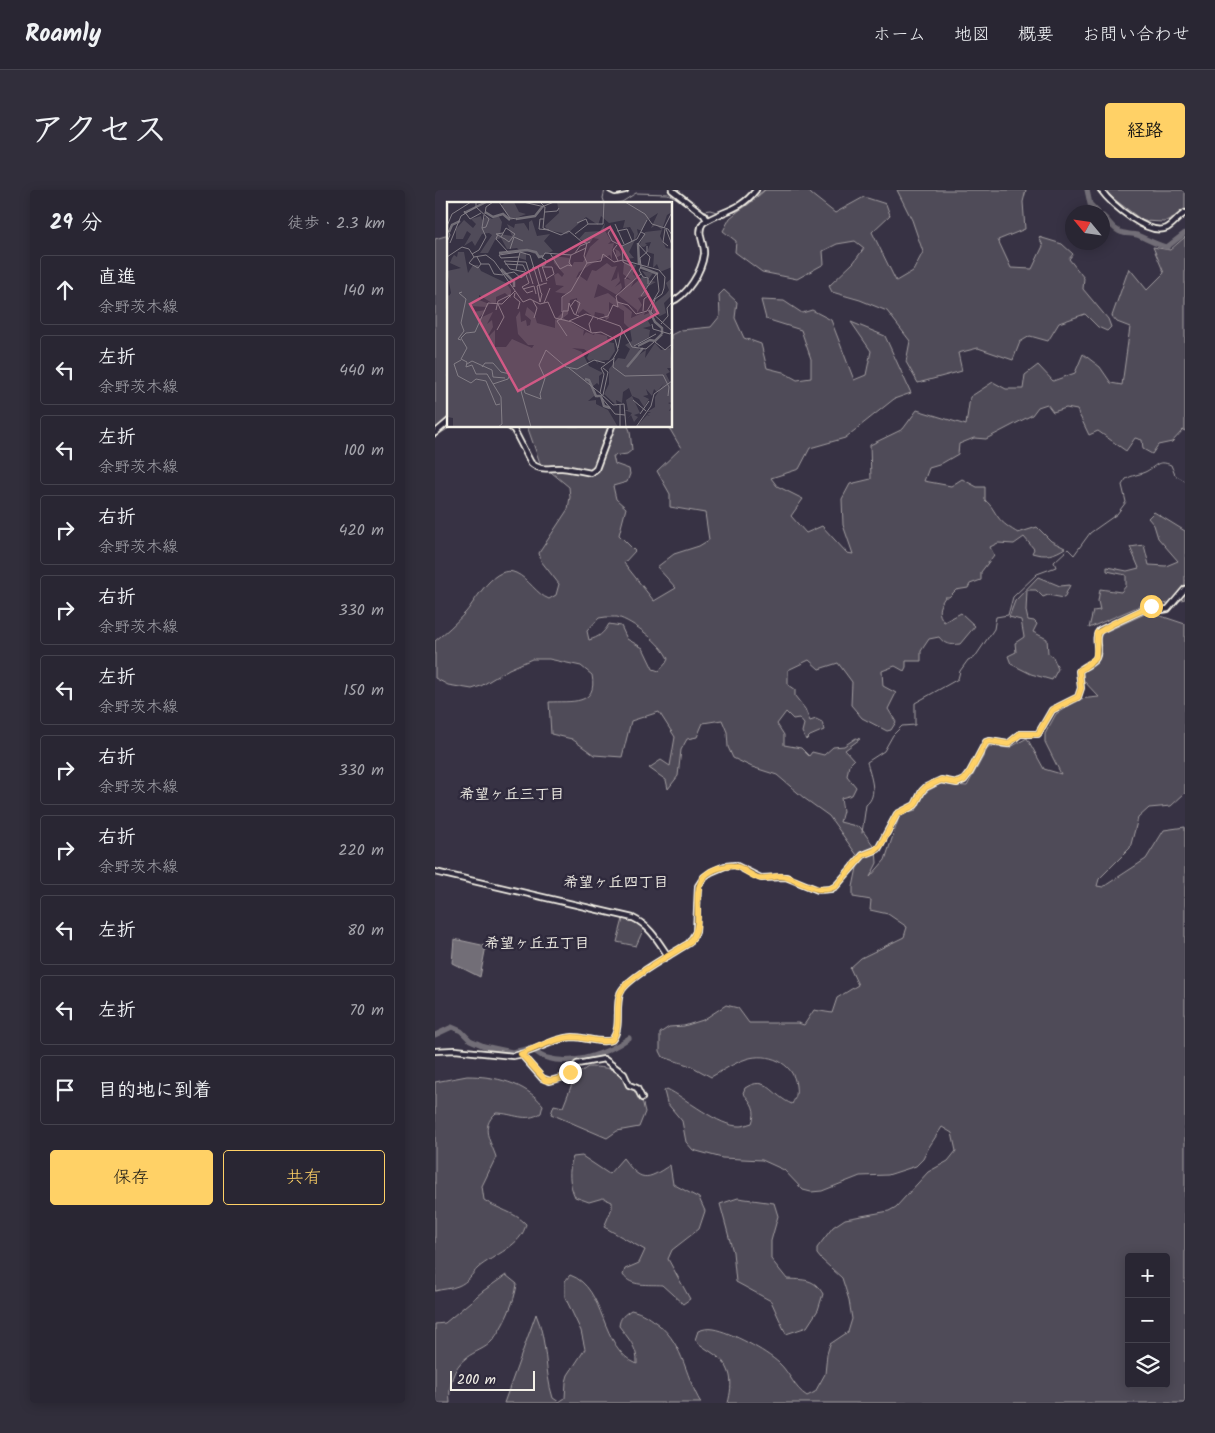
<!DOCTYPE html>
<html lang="ja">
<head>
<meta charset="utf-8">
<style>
	body { margin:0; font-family:Kalam,"Klee One",sans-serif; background:#312e3b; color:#f1f3f6 }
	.controls { position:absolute; right:15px; bottom:15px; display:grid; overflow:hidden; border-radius:5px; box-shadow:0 2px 12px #0003 }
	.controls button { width:45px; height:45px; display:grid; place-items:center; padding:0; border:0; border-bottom:1px solid #45434e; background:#292633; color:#f1f3f6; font:25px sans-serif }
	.compass { position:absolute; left:630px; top:15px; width:45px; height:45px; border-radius:50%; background:#292633; box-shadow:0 2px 12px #0003; rotate:299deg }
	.scale { position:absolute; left:15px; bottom:12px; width:85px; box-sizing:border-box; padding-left:5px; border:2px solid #f4f1e8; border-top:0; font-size:14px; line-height:18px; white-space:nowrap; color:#f4f1e8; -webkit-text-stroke:4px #2f2a3d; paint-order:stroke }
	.stop { position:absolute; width:15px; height:15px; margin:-11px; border:4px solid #ffd166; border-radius:50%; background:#fff }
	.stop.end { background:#ffd166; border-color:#fff; box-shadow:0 1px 5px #0008 }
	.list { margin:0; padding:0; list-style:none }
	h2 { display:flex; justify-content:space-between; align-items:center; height:65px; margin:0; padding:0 20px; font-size:21px }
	h2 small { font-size:16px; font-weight:400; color:#a5a5ac }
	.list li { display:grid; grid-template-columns:32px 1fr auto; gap:15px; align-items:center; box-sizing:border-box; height:70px; margin:0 10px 10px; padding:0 10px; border:1px solid #45434e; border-radius:5px }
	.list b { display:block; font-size:19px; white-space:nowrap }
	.list p { margin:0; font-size:16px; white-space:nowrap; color:#a5a5ac }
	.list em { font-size:16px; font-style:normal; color:#a5a5ac }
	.actions { display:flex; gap:10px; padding:15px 20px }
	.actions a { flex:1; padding:11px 0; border:1px solid #ffd166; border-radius:5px; text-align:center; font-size:18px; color:#ffd166 }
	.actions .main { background:#ffd166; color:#111 }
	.icon { flex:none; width:28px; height:28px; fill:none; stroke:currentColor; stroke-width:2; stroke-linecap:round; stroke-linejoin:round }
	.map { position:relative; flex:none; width:750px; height:1213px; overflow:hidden; border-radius:5px }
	header { display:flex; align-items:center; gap:30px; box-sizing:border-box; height:70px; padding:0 25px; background:#292633; border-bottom:1px solid #45434e }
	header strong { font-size:24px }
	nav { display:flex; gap:28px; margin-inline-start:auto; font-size:18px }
	.intro { display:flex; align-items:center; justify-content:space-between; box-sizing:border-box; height:120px; padding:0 30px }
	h1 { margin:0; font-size:35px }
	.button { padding:12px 22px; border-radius:5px; background:#ffd166; color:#111; font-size:18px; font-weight:700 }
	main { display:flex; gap:30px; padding:0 30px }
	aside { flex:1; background:#292633; border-radius:5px; box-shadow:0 2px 12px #0003 }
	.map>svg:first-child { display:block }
	.green { fill:#504b59; stroke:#a29ea0; fill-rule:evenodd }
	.water { fill:#726e77; stroke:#a6a2a4 }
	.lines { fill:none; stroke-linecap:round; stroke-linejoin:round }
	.stream { stroke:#a6a2a4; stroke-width:1 }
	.river { stroke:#726e77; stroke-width:5 }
	.tertiary-casing { stroke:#f4f1e8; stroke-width:8 }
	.secondary-casing { stroke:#f4f1e8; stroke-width:8 }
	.tertiary { stroke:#2f2a3d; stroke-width:4.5 }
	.secondary { stroke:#2f2a3d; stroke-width:4.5 }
	.route { stroke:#ffd166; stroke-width:6 }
	.labels { text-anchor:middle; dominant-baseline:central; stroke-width:5; stroke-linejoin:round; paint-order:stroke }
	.neighbourhood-label { font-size:15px; font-weight:bold; fill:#f4f1e8; stroke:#2f2a3d }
	.inset-river { fill:none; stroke:#726e77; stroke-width:2.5 }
	.inset-road { fill:none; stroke:#837e86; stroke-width:1 }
	.view { fill:#d15985; fill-opacity:0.15; stroke:#d15985; stroke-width:2.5 }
	.inset-edge { fill:none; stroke:#f4f1e8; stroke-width:2.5 }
</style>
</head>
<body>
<header>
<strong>Roamly</strong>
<nav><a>ホーム</a><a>地図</a><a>概要</a><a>お問い合わせ</a></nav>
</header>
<div class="intro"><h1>アクセス</h1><a class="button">経路</a></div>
<main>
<aside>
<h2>29 分<small>徒歩 · 2.3 km</small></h2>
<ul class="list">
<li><svg class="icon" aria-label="ahead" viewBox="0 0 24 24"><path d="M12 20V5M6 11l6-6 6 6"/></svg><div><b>直進</b><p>余野茨木線</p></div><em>140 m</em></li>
<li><svg class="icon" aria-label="left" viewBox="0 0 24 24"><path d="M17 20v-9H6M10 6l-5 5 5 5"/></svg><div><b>左折</b><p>余野茨木線</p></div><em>440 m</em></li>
<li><svg class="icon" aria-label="left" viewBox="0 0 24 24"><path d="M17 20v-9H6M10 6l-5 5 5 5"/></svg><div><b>左折</b><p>余野茨木線</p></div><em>100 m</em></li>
<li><svg class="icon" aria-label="right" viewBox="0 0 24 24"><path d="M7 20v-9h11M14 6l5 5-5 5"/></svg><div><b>右折</b><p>余野茨木線</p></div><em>420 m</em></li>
<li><svg class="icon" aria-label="right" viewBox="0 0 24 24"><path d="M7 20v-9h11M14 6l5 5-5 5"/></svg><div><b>右折</b><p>余野茨木線</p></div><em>330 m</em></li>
<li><svg class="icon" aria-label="left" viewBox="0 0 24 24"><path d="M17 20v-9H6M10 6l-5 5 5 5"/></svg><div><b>左折</b><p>余野茨木線</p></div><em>150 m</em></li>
<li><svg class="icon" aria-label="right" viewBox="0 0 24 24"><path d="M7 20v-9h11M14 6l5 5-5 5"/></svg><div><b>右折</b><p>余野茨木線</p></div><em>330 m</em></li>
<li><svg class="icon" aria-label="right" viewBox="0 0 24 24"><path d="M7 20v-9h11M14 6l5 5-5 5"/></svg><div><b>右折</b><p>余野茨木線</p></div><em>220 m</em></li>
<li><svg class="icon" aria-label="left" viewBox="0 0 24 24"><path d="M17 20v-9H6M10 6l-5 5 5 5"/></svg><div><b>左折</b></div><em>80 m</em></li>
<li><svg class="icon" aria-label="left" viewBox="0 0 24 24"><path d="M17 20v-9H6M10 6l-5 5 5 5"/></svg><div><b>左折</b></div><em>70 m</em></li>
<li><svg class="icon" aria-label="arrive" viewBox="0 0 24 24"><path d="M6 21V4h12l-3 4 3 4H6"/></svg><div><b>目的地に到着</b></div></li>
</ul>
<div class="actions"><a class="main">保存</a><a>共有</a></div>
</aside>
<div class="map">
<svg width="750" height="1213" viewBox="0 0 750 1213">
	<rect width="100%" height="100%" fill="#373244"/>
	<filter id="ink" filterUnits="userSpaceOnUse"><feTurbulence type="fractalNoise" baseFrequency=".02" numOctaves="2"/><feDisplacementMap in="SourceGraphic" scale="10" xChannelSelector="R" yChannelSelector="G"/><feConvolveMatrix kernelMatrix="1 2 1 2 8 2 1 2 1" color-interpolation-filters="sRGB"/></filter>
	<g filter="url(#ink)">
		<g class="green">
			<polygon points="329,0 373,0 376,4 400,23 429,7 451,14 455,25 437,42 461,91 478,81 488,62 477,30 462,0 591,0 588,12 590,39 563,50 576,78 597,79 608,56 604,47 627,54 638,64 634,69 649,88 648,99 673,129 676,137 672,141 663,137 650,124 624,133 613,151 595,146 585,152 578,170 543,158 523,163 527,181 483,193 471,172 475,151 452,121 425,110 397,102 394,96 419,72 429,58 420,51 402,54 388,61 389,74 362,89 327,82 300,62 301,51 288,41 295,28"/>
			<polygon points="671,0 750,0 750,21 729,32 708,31 675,6"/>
			<polygon points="14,45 14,236 17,236 0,247 0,49"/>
			<path d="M750,47V241L748,240L737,252L723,255L717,264L708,259L707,250L700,248L691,261L663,241L654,245L642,220L631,218L618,222L612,214L603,217L597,225L551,249L539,248L524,254L523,264L504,275L494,278L489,291L516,296L527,289L542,297H550V310C557,316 558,320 563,327C567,333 576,339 583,343L602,337L616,351L630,358C619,365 611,367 597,363L599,359L589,347L579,354L563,353L555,357L559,365L546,382V390L535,394L533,398L521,400L514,407H510C503,418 502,422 509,432L526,423L540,436L525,454C515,455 510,455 504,447L494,449L486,461V471H471V477L469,481L460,476L447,481L448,496L461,503L453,519L461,532L456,540L452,541L427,528L416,515L417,492L403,473L384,479L374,470L353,480V495L360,500V506L370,519L375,531L381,529L387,532L389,540L375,546L371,550L367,542L369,534L364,528L358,529L351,522L342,534L349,545V555L366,558L374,566L377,562L389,565L398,557L409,556L421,548L425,549L410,560L419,570L414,575L412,586L421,597L417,605L406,608L408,621L405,632L425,637L441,659L442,673L435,687L450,670L465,624L481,620L491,602L505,594L532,596L554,556L574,558L592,548L609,579L626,584L610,552V544L621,524L644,509L664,507L647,489L648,480L663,469L666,444L714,422L750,434V603L736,616L714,618L703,628L695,658L664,689L662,696L668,697L711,669L729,640L750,637V1213H293C298,1193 298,1177 279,1164C272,1159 266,1156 260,1150L263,1141C269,1139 272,1138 278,1139C296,1142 331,1161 344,1173C355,1183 359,1198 372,1206L380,1202L390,1184L392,1164L395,1154L413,1142L417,1129L414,1110L407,1088L386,1069L382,1064V1058L398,1037L410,1029L454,1021L461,1017L493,982L513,971L521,961L517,943L507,937L494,957L488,969L481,976L453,985L425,986L387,1001L376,1002L368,1000L349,980L327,970L287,968L258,960L251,952L247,931L232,913L229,901L232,899C251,908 284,937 305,936C309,936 313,934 317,933C322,920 317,913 308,903L310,898C332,884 337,906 357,914C361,907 362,904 361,896C359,872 332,862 311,869C299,873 287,881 276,887L256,876L228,867L225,861V843L234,837L249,836L268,830L291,815L303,818L314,833H363L369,835L379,820L397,823L402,808L423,795L415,778L426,768L469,747L472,737L453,724L435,720L436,710L418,707V697L424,668L394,626L369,608L342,585L317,577L298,568L293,557L292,542L287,530L268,533L262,547L252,549L246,560L243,586L233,599L231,590L214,578L226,570L235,576L240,547L224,522L196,531L187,567L159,565L137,549L116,544L114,512C136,511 163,516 157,485L146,476L114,469H97L74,479L46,496L37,499L13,495L0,488V451C11,442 21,433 31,422C41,410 60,373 81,383C94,389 101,404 114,409L121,405L124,394L106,371L104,363L133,319L135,307L134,297L105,273L92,236H193L195,241L197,260L192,264L178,266L180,274L194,279L195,284L192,292L178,296L181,309L191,318L184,345L200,361L189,373L219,411L241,398L222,377L239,364L264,356L274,350L270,323L235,317V304L222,281L246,258L233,236H236V145L246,140L276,137L285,126L284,105L289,100L302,112L300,128L309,148L326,154L332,178L348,182L362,190L376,188V169L366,140L331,129L326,110L349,111L367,123L377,120L396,130L419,190L431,185L436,161L416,132L450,146L476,203L459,209L410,248L375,258L364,279L336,288L342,296L368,309L356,326L371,343L387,336L412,363L418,364L408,335L407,309L415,294L436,289L435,255L468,239L482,220L531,235L535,207L558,192L571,199H588L590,185L603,175L618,191L640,183L648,164L665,177L676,193L687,195L695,137L682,132L677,126L694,78L712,100L729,83L718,57L735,60ZM171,427C174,427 179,427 182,427C198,431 227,454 233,469L231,473L224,481L218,479L208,458L192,449L186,436L174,434C168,444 164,447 154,450L152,441L164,428ZM694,1067H731V1194H694Z"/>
			<polygon points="719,322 750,341 750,409 729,414 714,412 654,438 658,421 665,420 663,411 665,399 686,402 691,396 691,385 672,381 672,377 692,381 704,378 695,357 709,355 714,375 731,376 743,371 723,348 719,335 713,328"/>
			<polygon points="603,387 625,396 635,395 629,408 613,405 608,407 601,400 592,400 591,421 593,430 599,431 602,434 598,442 612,449 613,463 618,467 623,479 617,490 596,484 576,474 573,466 581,462 580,453 589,447 586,430 574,427 580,411"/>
			<polygon points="188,729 199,732 209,738 201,756 182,752"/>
			<path d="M153,877C171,877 185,878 192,896L199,898L207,910L210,922L204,937L182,941L172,948L116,924L119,915L128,917L137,894L139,895L144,883Z"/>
			<path d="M32,886C60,886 90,893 108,915L106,923C91,933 78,923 61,923C44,938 56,951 61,967L47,996L49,1010C62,1019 80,1022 91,1034C87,1056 58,1065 43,1078C36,1085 33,1092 23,1096C16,1099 7,1099 0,1101V892Z"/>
			<path d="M147,966L174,984L188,968C206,992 211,991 235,975L238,994L264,1008L270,1021L264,1039L237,1060L233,1069L255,1109L248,1114L227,1095C213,1094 196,1097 188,1085L190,1079L204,1073L210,1060L169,1037L177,1018V1012L168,1008L154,1012L140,1007C134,994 133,981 138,967Z"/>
			<path d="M303,1008L339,1013L343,1026L336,1051V1069L352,1089C369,1090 379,1088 388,1104L383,1120L372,1137L351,1144L336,1111L301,1092L298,1062L285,1014Z"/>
			<path d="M71,1085L82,1094C80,1111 68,1138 57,1151C50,1159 40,1161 31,1168C18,1177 13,1197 15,1213H0V1134L10,1133L48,1101Z"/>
			<path d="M135,1085C172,1098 164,1158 202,1174C203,1158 193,1148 184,1136C185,1127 189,1125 196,1120C205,1122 210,1125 217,1130C249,1150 248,1183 266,1213H69L101,1124C113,1152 109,1181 118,1208L124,1212L130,1208L131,1192L133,1185L150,1159L146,1141L130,1107V1091Z"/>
		</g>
		<polygon class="water" points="19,749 51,756 45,787 17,773"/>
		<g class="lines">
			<g class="stream">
				<polyline points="170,0 168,8 170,14"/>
				<polyline points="178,14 187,12 201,3 233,4 243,9 259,22 263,21"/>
				<polyline points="267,21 275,20 285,23"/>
				<path d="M291,24C307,23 318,10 330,0"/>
				<path d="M427,643L431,615C444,605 435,586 432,572L449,561L458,545L467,536L480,535V513L523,489L525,481L533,470L540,467L559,439L561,427L573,425L578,407L602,384L621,377L619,372L633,359L639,365L655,343L682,324L691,312L687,295L691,289C697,285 704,285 710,282C721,277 722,269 736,275L740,285L750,291"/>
			</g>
			<g class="river">
				<polyline points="652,0 655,14 663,22"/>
				<path d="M668,26C673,30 677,37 682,40C688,45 695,43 702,45C712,49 722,55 732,57L750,43"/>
				<path d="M0,845L17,837L26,841L35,850L49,856L77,862L96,858C101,862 106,867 112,868C139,876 173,863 194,848"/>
			</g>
			<g class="tertiary-casing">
				<g id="tertiary">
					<polyline points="176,0 180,2 190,0"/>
					<polyline points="237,0 269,25 272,30"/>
					<path d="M0,682L198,728C215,736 223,751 233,766"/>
					<polyline points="86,864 107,888 115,891 129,887 142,874 169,869 189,884 194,895 202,898 207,908"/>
				</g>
			</g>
			<g class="secondary-casing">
				<g id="secondary">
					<path d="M666,0C676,14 714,47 732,38C739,34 743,27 750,23"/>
					<path d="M236,112C252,106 267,81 269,64C270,53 261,43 268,33C288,20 305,21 321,0"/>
					<path d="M74,236L79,240L96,273C106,282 115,277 127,278C137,279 146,281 156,283L161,279L177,236"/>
					<polyline points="0,243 14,231"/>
					<path d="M0,861L20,860L78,866C99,863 117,848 138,847C151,847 164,854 177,850C187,838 180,818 185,804C189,789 239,763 254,753L261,742L263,696L269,687L276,682L290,676L300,675L326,688L351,687L383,700L396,699L401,696L428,665L443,659L462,624L480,615L487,601L491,597L506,590L522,593L529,590L535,582L551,552L555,551L573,554L585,544H603L617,520L643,507L646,498L644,481C649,476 658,474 661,468C666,459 657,449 665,440L716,416L727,420L733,419L750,399"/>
				</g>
			</g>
			<use href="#tertiary" class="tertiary"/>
			<use href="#secondary" class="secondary"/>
		</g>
	</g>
	<g class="lines" filter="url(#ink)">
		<path class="route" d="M135,882C129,888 119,892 110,890L86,864C102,858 120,848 138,847C151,847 164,854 177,850C187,837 180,818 185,804C189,789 239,763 254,753C277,728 241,684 293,676C306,674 313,685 324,688C333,690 342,684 351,687C369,692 383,706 401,696L428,665L439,661L445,656L462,624L480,615L487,601L491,597L506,590L522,593L529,590L535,582L551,552L555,551L573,554L585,544H603L617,520L643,507L646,498L644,481L661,468L662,443L677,434L716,416"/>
	</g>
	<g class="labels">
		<g class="neighbourhood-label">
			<text x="77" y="605">希望ヶ丘三丁目</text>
			<text x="181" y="693">希望ヶ丘四丁目</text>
			<text x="102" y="754">希望ヶ丘五丁目</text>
		</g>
	</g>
	<g transform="translate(12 12)">
		<rect width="225" height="225" fill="#373244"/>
		<path d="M58,0H67L72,10L79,12L64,18L54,4ZM110,0H225V10L220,13L213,34L219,46L225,47V65L213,70L210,62L206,66L207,52L200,50L204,40L198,41L200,43L197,45L192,44L198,30L215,28L209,23L204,26L211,11L199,19L195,29L190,27L191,32L182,50L187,56L179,57L175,45L187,37V32L183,25L176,26L178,18L162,21L154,14L151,23L139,15L120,32L100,28L98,24L112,11ZM51,13L55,20L53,32L65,34L60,22L67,26L68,22L77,21L82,29V20L85,18L90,34L103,32L97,39L106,49L93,54L78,48L75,50L79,51V58L72,56L73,49L70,46L60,47L54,36L48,38L41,51H33L45,33L42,31L35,32L28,44L25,39L17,44L24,32L20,29L16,37H9V27L17,18L26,26L29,22L24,17L34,14L35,18L40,14L45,17ZM158,21L157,27L164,39L161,42L167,41L166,46L172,49L174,53L169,56V49L165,46V58L163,53L149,59L132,70L129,76L133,74L140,79L145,68L149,69L160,61L165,65L170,64L164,79L170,76L171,69L173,79L168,85L174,81L175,86L170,93L151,82L147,96L161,91L185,110L184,116L198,110L197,113L202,111L206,114L201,119L204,124L196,126L203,128L202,135L188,143L193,148L190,154L199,148L198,156L208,141L214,148L223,146L225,166H220L223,170L219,172L225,184V200L221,201L225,203L222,209L225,208V225H189L200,213L203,214L200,212L204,210H200L208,205V195L217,181L210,190L207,187L205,194L199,187L201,193L196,194L202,197L197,205L192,197L185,194L193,211L187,213L191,215L187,220L184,213L181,216L185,211L177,208H181L179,198L185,194L182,186L176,190L175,201L169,198L170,204L157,192L162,182V167L171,156L178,157L183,147L178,143L185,139L183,127L177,121V109L162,100V116L159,118L157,112L148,110L147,115L136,107L131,112L130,96L123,98L121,112L116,116L137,128L136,134L139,130L147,133L148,131L160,134L161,140L167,141L168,149L162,158L150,159L151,162L147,157L142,159L140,156L142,151L137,147L125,146L135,150L142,164L156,171L152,174V183L150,181L145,185L151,196L147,194L141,199L149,198V202L161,208L171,225H6V216L0,215V91L2,94L4,91L0,69L14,66L3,61L5,56L7,53L10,55L11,50H17L21,71L26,63H31L34,69L59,81L64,88V96L58,91L49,95V101H45L32,93V98L42,102L40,105L23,104L26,110L39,108L31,117L46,110L40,122L45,118L46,125L39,137L48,128V145H59L65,137L85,146L87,143H81L71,132L69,115L73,109L74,120L79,118L80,124L83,123L84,118L78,113L80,105L87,111L90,121L108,126V118L116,110V95L120,92L108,90L117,84L109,83L107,73L111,71L115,75L117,72L107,61L106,54L122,56L125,64L127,60H136L143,45L152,37L146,36L143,41L132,37L138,30L153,29ZM177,61L189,63L186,72L189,75L184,85L195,75L201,77L195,69L206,71L201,78L209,80L198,86L202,93L191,96L195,103L190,111V108L171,93L178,85L177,76L184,78L176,72ZM225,76V93L217,101L219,111L213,114L206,111L205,103L219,92L222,88L219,81Z" fill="#504b59"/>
		<path class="inset-river" d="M38,10L46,15L56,12L63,18M17,11L39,0M69,17L88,14L96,4M2,30L5,23L13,19M191,41L192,62M52,51L80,48L89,50L92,55L96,54M193,65L211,72M54,67L67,80V85M202,108L208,120L215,126V132M191,144L203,138L208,139L215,132M180,165L196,146M138,177L142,178L149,194H154L157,204L163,206"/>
		<path class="inset-road" d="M52,0L63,16L70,17M76,0L98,5L96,26L114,33L122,29L135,40L140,41L137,54L140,61L154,59L156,52L167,60L176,58L212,68L218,75L217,86L215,92L208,97L204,110L225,129M93,0L97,4L107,0M178,0L198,12L205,22L221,27L225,33M29,5L42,17L39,25L35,26M17,9L23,17L34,11M98,10L110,9L112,6M38,12L39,5L46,0M37,13L35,26L39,35M97,17H93L92,27L102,28M130,21L139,17L141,22M168,22L177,42M0,24L5,12L24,0M0,26L3,33L0,40M217,26L225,10M164,27L161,31L165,39L175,44M218,27L216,40L221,44M219,27L225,43M170,29L180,27L185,39M194,30L198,32L191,42L203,55L201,64M51,32L49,37L61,50M128,32L141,22H156L157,0M54,35L59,26L68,32L62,40L58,37L54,35L51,33L49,32L56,31M3,41L14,14L29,5V0M170,43L166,48L171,59M175,44L176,60L186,65L178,77M175,44L190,37L200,18M63,47L67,35L76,39M103,51L113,67L121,63L125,64L122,61L124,53M128,51L133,44L143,40M25,52L32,48L39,35M0,55L15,45L22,47L27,55L39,53L47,59L76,100L83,97L93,102L101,100L108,116L125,120L145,131L154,130L168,137L171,148L166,157L154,166L157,172L153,191L166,203L177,202L179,225M27,55L22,61L31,66L34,62M30,55L34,62H42L47,72L56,73M72,55L54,56L52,53L72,50M58,62L76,63L79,69M95,64L100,79M194,64L193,56L200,50V44M91,65L95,80M96,65H105L107,72L99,77M194,65L192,68L196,75L201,76V82M85,66L98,63L99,58L95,56L98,51L124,53L139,46M69,68L73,50L83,53L92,83L94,91L95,92L93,100L90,84L92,83H94L96,82L100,81M57,72L67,70L74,76L79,72M76,87L87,84L89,92M86,89L80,91L75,85L82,81L78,70L63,67L57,59L79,60L86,82M68,91L67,95L73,100L71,107M86,99L90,106L87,116M170,100L181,103L189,112L200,109L212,89L210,71L194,94M97,101L103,86M123,105L128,98L133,101L129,112M49,108L51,99L63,93M196,109L197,97L202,93L198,87M115,110V95L124,89L140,61M150,117L161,114L166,103L171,105L169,94L194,72M122,119L139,112L173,124L185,145L199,147L207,140M205,122L206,127L223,132L225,129M214,122L221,114L220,106L225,100M50,128L57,115L51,102M144,130L142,122L146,115M120,134L110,119L115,116L116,109H121L122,101L127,112L132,114M14,138L11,137L17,129L14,121L19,97L12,91L15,90M208,140L218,148L225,142M187,144L209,132M171,146L175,127M167,156L166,165L178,174L216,173L222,185L221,194M14,158L7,162L11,174L24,181L29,177L39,179L49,203L53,202M20,162L25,159L45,168L46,175L58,176M35,165L38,161H46L54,170L63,172L61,177L46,182M122,166L153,191M156,193L161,170L156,166M155,196L168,212L178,213M186,198L199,209M193,212L202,199M51,225L55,222L54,195L40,172H29L25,163L19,165L20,160L14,157L20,146L14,136L19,131L28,130L41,101L55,102L68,89M84,225L74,189L77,187L78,191L94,197L93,192L98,176L92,163L99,148L119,165L130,167L147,158L158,161M173,225V203M189,225L204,204L207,192L225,179"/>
		<path class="view" d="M163,25L211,111L71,189L23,102Z"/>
		<rect width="225" height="225" class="inset-edge"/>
	</g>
</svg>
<div class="controls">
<button>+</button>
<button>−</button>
<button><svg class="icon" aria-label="layers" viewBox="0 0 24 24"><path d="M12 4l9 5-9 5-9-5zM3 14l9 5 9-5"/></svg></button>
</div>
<svg class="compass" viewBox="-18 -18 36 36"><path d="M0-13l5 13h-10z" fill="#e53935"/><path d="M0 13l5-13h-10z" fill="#a5a5ac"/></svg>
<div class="scale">200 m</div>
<div class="stop" style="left:716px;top:416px"></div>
<div class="stop end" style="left:135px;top:882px"></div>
</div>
</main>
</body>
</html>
